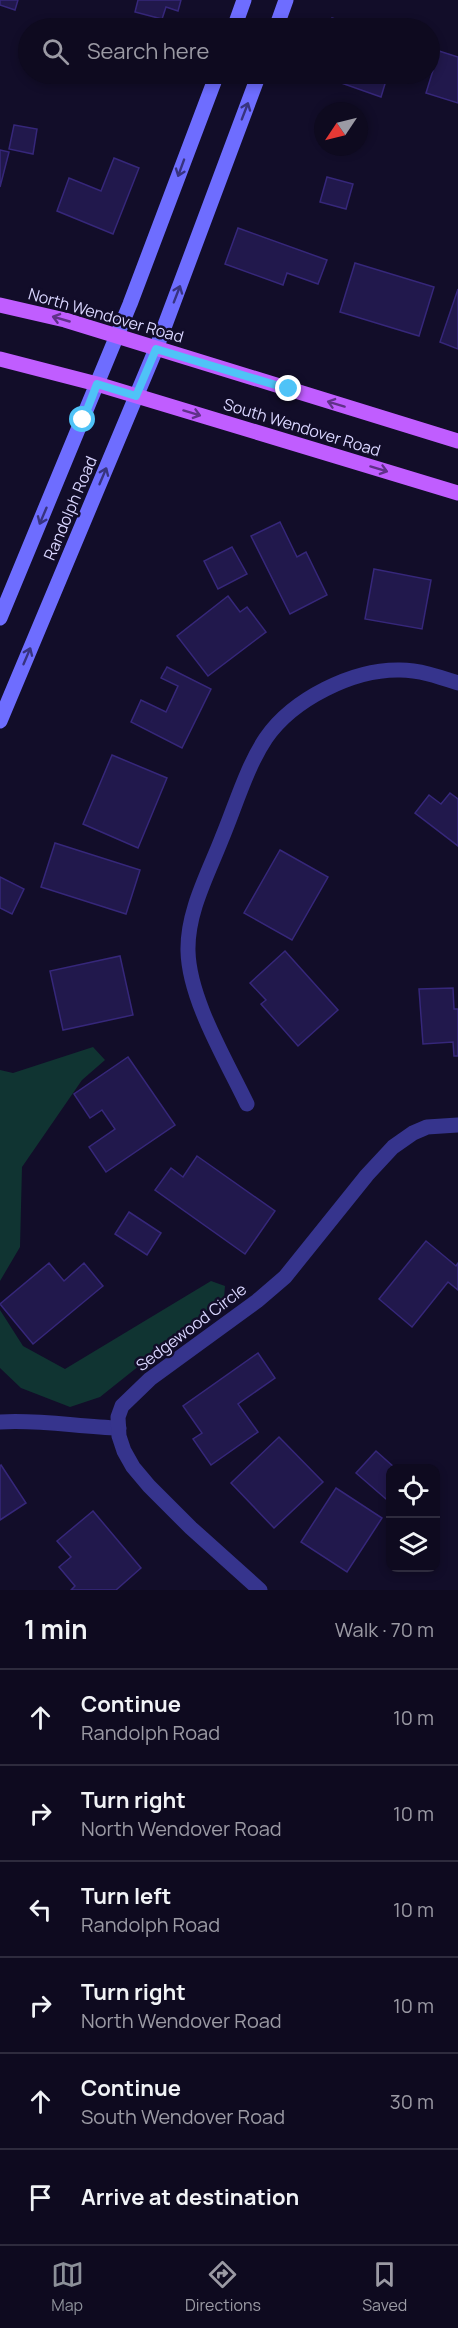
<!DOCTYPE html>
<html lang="en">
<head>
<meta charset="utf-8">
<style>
	body { margin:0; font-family:Manrope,sans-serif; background:#171328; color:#f1f3f6 }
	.controls { position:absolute; right:18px; bottom:18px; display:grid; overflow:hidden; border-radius:12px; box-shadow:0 3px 9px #0003 }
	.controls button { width:54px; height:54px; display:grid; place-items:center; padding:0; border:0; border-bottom:2px solid #2e2b3d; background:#0e0a1f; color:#f1f3f6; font:30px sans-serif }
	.compass { position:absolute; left:314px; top:102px; width:54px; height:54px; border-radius:50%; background:#0e0a1f; box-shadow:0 3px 9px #0003; rotate:235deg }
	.stop { position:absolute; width:18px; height:18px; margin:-14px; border:4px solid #4fc3f7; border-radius:50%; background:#fff }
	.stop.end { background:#4fc3f7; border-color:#fff; box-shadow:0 2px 6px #0008 }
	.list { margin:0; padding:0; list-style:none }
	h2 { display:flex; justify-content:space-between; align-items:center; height:78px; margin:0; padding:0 24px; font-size:26px }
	h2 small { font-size:20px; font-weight:400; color:#9b9aa4 }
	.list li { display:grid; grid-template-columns:39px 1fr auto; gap:18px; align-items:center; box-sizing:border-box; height:96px; padding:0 24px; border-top:2px solid #2e2b3d }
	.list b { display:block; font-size:22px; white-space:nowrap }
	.list p { margin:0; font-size:20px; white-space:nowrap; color:#9b9aa4 }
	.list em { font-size:20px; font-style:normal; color:#9b9aa4 }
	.icon { flex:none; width:33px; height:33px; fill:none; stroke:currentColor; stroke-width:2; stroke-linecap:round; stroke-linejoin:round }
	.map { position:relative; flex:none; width:458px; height:1590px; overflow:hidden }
	.search { position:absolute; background:#0e0a1f; box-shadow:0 3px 9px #0003; left:18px; right:18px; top:18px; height:66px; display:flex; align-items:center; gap:15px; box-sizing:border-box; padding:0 21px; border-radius:33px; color:#9b9aa4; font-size:22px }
	.sheet { height:654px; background:#0e0a1f }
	nav { display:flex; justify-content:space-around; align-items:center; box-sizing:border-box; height:84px; border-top:2px solid #2e2b3d; background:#0e0a1f; font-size:16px; color:#9b9aa4 }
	nav a { display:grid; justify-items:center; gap:3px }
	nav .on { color:#8c9099 }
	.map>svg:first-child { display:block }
	.green { fill:#103432 }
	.building { fill:#21184c; stroke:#36277a; stroke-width:1.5 }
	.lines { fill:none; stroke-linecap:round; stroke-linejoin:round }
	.street { stroke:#36348d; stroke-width:15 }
	.secondary { stroke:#6e6dff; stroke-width:15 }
	.primary { stroke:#c05dff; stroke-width:15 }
	.oneway { stroke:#37337f }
	.oneway2 { stroke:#603189 }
	.route { stroke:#4fc3f7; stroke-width:8 }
	.labels { text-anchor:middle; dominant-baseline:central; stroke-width:5; stroke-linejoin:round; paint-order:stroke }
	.street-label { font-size:16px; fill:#dad6ff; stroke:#120d29 }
</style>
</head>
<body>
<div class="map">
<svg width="458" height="1590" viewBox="0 0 458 1590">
	<rect width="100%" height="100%" fill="#120d29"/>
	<g class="green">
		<polygon points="93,1047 105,1060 82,1080 22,1167 20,1247 0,1281 0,1070 13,1073"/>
		<polygon points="211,1281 225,1286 224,1298 100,1397 70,1407 21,1388 0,1368 0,1310 23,1346 65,1369"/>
	</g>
	<g class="building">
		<polygon points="0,0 18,0 15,10 0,5"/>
		<polygon points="138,0 181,0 178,11 166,7 162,19 135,12"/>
		<polygon points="332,18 355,25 354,28 328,28"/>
		<polygon points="439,51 458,57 458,103 426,93"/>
		<polygon points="331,74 388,74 381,97 330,79"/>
		<polygon points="14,125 37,129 33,154 9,149"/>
		<polygon points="0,150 9,152 0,187"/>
		<polygon points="114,158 139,168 113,234 57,211 69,178 101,191"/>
		<polygon points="327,177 353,184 346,209 320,202"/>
		<polygon points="238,228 327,260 318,284 287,273 283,285 225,264"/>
		<polygon points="355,263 434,287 419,336 340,312"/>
		<polygon points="458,289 458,349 440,342"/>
		<polygon points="280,522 297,557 306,552 327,595 290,614 251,536"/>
		<polygon points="232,547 247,574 218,589 204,561"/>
		<polygon points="374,569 431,580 422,629 365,619"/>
		<polygon points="228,596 240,612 247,607 266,632 208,676 177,636"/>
		<polygon points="167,667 211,689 182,748 131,722 141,700 166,712 178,686 161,678"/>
		<polygon points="112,755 167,778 138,848 83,824"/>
		<polygon points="450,793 458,799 458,846 415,813 429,795 441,804"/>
		<polygon points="55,843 140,870 126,914 41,887"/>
		<polygon points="280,850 328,877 292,940 244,913"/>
		<polygon points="0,877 24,889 12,914 0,908"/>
		<polygon points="285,951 338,1010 298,1046 261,1004 266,1000 250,983"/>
		<polygon points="120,956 133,1015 63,1030 50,971"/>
		<polygon points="453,988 454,1009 458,1009 458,1056 454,1056 453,1042 423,1044 419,989"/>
		<polygon points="128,1057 175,1125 106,1172 89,1147 115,1129 102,1110 90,1118 74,1094"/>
		<polygon points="197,1156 275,1211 245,1254 155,1190 171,1168 183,1177"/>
		<polygon points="129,1212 161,1233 147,1255 115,1234"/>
		<polygon points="426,1241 456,1266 458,1263 458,1290 448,1282 412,1327 379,1299"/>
		<polygon points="49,1263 64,1281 84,1263 103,1286 33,1344 0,1304"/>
		<polygon points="258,1353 275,1378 238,1404 258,1432 211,1465 193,1439 202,1433 183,1406"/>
		<polygon points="279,1437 323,1482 274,1528 231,1483"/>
		<polygon points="376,1451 395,1468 390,1468 390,1494 386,1499 356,1473"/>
		<polygon points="1,1465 26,1503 0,1520 0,1466"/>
		<polygon points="336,1488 382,1518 347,1572 301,1542"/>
		<polygon points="93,1511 141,1568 116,1590 71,1590 75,1586 59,1567 71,1557 57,1541"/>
	</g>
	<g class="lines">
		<g class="street">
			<path d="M247,1104C226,1060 189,999 188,951C187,912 208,874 222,838C235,807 247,766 266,738C293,699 353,669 400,670C420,670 440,677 458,683"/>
			<path d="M0,1422C37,1419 80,1427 119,1428"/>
			<polyline points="260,1590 191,1528 149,1486 133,1467 124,1451 119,1436 118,1417 122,1406 150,1379 257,1301 285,1277 367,1175 393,1147 413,1133 427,1127 458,1125"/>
		</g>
		<g class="secondary">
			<polyline points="234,28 244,0"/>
			<polyline points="276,28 286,0"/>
			<polyline points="0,618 130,304 217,74"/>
			<polyline points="0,721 156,349 259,74"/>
		</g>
		<g class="primary">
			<polyline points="0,305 65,320 458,441"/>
			<polyline points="0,359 97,384 458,493"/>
		</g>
	</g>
	<defs><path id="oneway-shaft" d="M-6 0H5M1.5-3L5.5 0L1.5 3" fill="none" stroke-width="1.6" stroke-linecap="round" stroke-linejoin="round" transform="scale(1.5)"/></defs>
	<g class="oneway">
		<use href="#oneway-shaft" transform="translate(245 111) rotate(-69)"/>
		<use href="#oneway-shaft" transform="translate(181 168) rotate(110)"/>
		<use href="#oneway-shaft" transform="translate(177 294) rotate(-69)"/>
		<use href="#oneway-shaft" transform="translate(103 476) rotate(-67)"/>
		<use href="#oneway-shaft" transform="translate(43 516) rotate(113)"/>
		<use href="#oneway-shaft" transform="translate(27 656) rotate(-67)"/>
	</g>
	<g class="oneway2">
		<use href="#oneway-shaft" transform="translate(61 319) rotate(-164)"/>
		<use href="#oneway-shaft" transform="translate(336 404) rotate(-163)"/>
		<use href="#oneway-shaft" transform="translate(192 413) rotate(17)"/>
		<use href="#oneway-shaft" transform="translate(379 469) rotate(17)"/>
	</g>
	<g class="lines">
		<polyline class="route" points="83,420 97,384 136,396 156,349 289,389"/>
	</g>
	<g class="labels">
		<g class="street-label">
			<text transform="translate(106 315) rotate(16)">North Wendover Road</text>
			<text transform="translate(302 427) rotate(17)">South Wendover Road</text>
			<text transform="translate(70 508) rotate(-67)">Randolph Road</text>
			<text transform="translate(191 1327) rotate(-37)">Sedgewood Circle</text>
		</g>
	</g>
</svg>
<div class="controls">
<button><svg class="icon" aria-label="locate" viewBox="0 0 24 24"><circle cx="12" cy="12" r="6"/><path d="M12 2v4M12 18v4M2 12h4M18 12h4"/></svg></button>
<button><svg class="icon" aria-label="layers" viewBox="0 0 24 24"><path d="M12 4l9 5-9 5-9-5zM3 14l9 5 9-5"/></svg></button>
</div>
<svg class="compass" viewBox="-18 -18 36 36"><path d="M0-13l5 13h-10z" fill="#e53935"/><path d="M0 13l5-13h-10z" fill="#9b9aa4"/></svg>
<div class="stop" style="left:83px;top:420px"></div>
<div class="stop end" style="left:289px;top:389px"></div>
<div class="search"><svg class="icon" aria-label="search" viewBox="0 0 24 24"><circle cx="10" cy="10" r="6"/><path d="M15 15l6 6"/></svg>Search here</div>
</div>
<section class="sheet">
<h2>1 min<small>Walk · 70 m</small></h2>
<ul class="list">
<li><svg class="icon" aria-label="ahead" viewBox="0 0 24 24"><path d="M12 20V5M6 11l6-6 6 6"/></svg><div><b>Continue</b><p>Randolph Road</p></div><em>10 m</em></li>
<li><svg class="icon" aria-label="right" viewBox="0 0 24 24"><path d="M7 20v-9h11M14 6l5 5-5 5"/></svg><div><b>Turn right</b><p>North Wendover Road</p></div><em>10 m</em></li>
<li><svg class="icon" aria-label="left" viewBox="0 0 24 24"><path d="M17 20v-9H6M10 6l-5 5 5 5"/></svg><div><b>Turn left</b><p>Randolph Road</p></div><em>10 m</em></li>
<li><svg class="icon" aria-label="right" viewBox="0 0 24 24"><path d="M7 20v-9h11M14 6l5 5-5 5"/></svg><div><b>Turn right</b><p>North Wendover Road</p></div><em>10 m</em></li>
<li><svg class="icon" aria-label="ahead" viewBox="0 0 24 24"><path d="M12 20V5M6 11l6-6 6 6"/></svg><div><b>Continue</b><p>South Wendover Road</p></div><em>30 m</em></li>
<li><svg class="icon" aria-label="arrive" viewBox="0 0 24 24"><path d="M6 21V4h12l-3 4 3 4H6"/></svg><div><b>Arrive at destination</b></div></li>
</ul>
</section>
<nav>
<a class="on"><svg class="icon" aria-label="map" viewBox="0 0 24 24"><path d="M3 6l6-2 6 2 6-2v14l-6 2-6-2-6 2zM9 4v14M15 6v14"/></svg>Map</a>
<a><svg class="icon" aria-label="directions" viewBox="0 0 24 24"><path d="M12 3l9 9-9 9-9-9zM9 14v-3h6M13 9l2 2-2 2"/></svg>Directions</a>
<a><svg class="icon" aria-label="saved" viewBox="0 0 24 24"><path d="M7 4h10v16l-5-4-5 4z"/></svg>Saved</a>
</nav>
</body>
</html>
